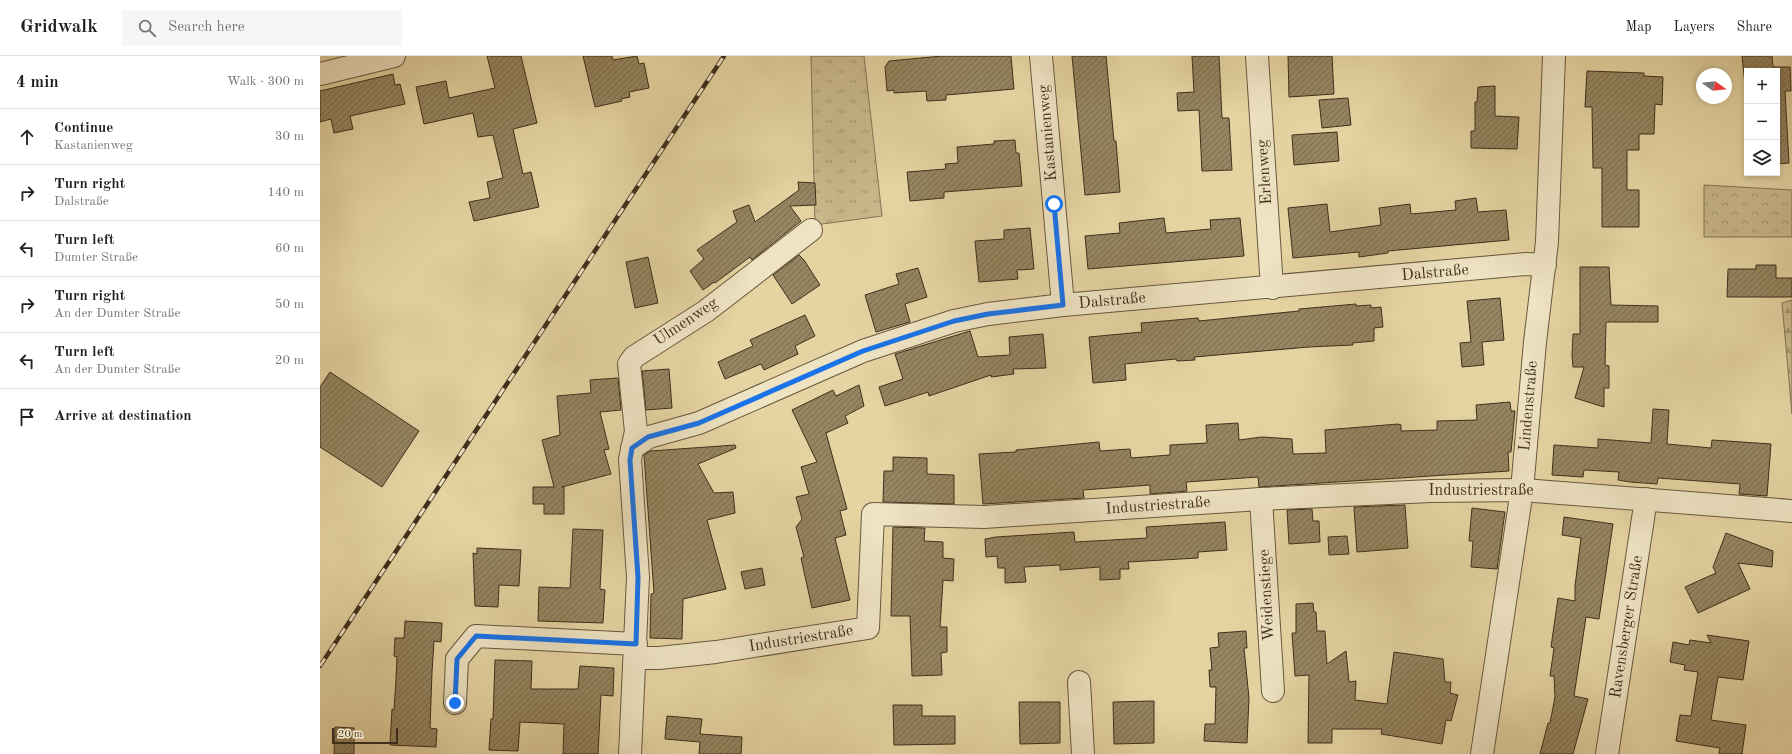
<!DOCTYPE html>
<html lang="en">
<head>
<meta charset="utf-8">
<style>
	body { margin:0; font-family:"Old Standard TT",serif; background:#f6f6f6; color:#222 }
	.controls { position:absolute; right:12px; top:12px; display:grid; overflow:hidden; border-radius:0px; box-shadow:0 2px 6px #0003 }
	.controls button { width:36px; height:36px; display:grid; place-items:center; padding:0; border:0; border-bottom:1px solid #e0e0e0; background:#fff; color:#222; font:20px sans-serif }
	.compass { position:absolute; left:1376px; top:12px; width:36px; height:36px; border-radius:50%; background:#fff; box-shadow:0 2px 6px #0003; rotate:105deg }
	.scale { position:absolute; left:12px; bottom:10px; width:66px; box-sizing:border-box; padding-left:4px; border:2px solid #3f2f1b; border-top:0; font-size:11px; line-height:14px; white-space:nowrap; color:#3f2f1b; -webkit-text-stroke:3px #eee3c3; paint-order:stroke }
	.stop { position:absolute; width:12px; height:12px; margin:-9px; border:3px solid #1a73e8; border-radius:50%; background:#fff }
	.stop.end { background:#1a73e8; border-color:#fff; box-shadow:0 1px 4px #0008 }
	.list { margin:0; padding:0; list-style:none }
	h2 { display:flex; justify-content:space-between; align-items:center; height:52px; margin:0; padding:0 16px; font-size:17px }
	h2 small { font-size:13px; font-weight:400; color:#767676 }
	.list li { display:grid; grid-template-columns:26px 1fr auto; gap:12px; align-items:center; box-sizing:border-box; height:56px; padding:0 16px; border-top:1px solid #e0e0e0 }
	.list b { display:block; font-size:15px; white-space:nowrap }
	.list p { margin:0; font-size:13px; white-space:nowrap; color:#767676 }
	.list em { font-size:13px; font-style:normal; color:#767676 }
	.icon { flex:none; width:22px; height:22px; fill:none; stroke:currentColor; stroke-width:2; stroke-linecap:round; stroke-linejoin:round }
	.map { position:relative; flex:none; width:1472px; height:698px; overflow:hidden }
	header { display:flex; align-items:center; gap:24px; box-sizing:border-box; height:56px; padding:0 20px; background:#fff; border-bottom:1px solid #e0e0e0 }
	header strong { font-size:19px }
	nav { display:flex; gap:22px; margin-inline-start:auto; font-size:14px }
	.search { width:280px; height:36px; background:#f6f6f6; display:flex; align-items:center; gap:10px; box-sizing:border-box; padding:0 14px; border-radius:0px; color:#767676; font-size:15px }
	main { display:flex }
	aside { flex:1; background:#fff }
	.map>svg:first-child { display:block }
	.grass { fill:url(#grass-tufts); stroke:#847453 }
	.forest { fill:url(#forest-firs); stroke:#847453 }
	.park { fill:url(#park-crowns); stroke:#847453 }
	.building { fill:url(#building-hatch); stroke:#3f2f1b }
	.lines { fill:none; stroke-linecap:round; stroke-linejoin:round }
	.minor-casing { stroke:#68583d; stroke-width:24 }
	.minor { stroke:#eee3c3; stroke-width:22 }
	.rail-casing { stroke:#3f2f1b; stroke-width:4.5 }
	.rail { stroke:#eee3c3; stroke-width:3; stroke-dasharray:9; stroke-linecap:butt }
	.route { stroke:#1a73e8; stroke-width:5 }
	.labels { text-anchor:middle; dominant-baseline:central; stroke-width:3.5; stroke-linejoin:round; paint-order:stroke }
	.street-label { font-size:16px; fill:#3f2f1b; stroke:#eee3c3 }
</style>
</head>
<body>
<header>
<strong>Gridwalk</strong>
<div class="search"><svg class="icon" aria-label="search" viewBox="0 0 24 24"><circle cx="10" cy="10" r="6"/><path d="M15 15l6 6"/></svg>Search here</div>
<nav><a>Map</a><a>Layers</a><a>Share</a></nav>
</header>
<main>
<aside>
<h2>4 min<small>Walk · 300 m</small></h2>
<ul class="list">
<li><svg class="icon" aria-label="ahead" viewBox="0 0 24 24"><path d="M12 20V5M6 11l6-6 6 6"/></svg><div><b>Continue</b><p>Kastanienweg</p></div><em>30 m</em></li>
<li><svg class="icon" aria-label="right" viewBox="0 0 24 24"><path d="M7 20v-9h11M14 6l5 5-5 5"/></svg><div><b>Turn right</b><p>Dalstraße</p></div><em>140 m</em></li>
<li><svg class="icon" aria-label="left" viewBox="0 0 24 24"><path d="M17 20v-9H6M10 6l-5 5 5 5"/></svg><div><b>Turn left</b><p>Dumter Straße</p></div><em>60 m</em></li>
<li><svg class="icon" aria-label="right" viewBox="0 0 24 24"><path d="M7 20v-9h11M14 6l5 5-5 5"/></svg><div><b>Turn right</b><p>An der Dumter Straße</p></div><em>50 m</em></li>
<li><svg class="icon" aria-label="left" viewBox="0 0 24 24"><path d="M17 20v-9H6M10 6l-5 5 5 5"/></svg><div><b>Turn left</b><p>An der Dumter Straße</p></div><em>20 m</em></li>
<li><svg class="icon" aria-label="arrive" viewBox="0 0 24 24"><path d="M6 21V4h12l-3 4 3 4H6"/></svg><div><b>Arrive at destination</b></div></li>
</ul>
</aside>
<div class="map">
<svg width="1472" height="698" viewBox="0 0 1472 698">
	<defs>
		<pattern id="grass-tufts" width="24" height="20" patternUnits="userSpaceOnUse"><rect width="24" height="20" fill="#c9b88b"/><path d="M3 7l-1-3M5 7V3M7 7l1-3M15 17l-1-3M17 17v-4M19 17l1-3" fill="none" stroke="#a59671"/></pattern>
		<pattern id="forest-firs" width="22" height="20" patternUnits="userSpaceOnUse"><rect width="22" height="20" fill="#c9b88b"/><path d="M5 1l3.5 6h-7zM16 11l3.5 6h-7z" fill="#a59671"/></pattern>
		<pattern id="park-crowns" width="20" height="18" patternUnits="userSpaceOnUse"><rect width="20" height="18" fill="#c9b88b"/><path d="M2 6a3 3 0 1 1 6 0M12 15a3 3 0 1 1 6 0" fill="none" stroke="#a59671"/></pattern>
		<pattern id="building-hatch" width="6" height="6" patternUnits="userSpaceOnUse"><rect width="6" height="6" fill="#958561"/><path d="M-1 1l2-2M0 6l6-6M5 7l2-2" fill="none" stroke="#7b6d4f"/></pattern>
	</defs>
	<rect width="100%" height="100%" fill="#e5d4a2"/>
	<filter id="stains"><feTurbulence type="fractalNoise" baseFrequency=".005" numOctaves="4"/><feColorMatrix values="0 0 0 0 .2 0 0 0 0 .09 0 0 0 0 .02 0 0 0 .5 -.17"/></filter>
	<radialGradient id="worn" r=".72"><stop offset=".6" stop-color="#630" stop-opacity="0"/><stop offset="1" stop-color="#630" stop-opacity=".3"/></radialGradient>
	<polygon class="grass" points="491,0 544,0 562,160 495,169"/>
	<polygon class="forest" points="1472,244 1472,358 1462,247"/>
	<polygon class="park" points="1384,129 1472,134 1472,181 1384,181"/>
	<g class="building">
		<polygon points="167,0 201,0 217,67 193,73 203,118 211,116 219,151 154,165 149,146 170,142 167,126 183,122 173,79 158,81 153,57 104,68 96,31 126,25 129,42 175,32"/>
		<polygon points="263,0 292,0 293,4 317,0 319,8 324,7 329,32 309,36 310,41 301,43 302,45 275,51"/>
		<polygon points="622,0 691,0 694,33 626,39 626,44 607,45 606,35 574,37 574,34 567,35 565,11 569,5"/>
		<polygon points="752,0 786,0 794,85 796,85 800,136 765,139"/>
		<polygon points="872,0 899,0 902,62 909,62 912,114 882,115 879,54 858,55 857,37 874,36"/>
		<polygon points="968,0 1012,0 1014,38 969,41"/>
		<polygon points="1422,0 1452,0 1453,11 1470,11 1471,35 1465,35 1469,107 1457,108 1457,15 1427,15 1427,47"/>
		<polygon points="1267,15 1324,17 1324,20 1343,21 1342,49 1335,48 1334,78 1319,78 1319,94 1307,94 1307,134 1319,134 1319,171 1282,171 1282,112 1273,112 1272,51 1265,51"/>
		<polygon points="73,18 75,29 80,28 85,48 30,60 33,73 14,77 11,63 0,66 0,35"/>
		<polygon points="1175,30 1175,60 1199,61 1197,93 1151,92 1151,75 1155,75 1155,46 1157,46 1158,31"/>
		<polygon points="1028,42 1031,69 1002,72 999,44"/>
		<polygon points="1017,76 1019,105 974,109 972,79"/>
		<polygon points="695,84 696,97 699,97 702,130 624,136 624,142 590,145 587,116 626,113 625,108 638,107 637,91 674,88 674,85"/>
		<polygon points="478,126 495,127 496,149 470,150 481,165 432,204 430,201 395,227 394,226 383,234 370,215 384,203 377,194 417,166 413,155 429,149 435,166 479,134"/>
		<polygon points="1156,142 1158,156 1186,154 1189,184 1068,195 1068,197 1039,201 1039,196 973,202 968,152 1007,148 1010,176 1061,169 1059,152 1090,148 1091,158 1136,154 1135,145"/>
		<polygon points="844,162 846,177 891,173 890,164 920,162 924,200 768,213 765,180 800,177 799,167"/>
		<polygon points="710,172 714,213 697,214 698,223 659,226 655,185 684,183 684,174"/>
		<polygon points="479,199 484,204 500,229 472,248 453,219"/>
		<polygon points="328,201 338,247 315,252 306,206"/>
		<polygon points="1436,209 1456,209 1456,222 1472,222 1472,241 1407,241 1408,213 1436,213"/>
		<polygon points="1260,211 1289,211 1291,249 1338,250 1338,266 1286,266 1285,309 1289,310 1289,332 1284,332 1284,351 1255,342 1264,311 1253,311 1252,299 1253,278 1260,278"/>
		<polygon points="598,212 607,241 585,248 590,266 556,276 545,239 579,228 576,218"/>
		<polygon points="1180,242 1184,284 1162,286 1164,309 1142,311 1140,287 1151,286 1147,245"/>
		<polygon points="1036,248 1036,250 1051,249 1051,252 1061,251 1063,271 1054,272 1054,285 1032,287 1033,289 989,291 874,301 875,304 857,305 856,303 805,308 806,324 773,327 769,281 822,276 821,267 878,262 879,265 979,255 979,253"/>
		<polygon points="485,259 495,280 475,290 478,298 444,314 441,308 405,323 398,306 433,290 430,284"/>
		<polygon points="650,275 658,301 690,299 689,281 723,278 726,312 693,313 694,318 671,321 671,319 609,340 608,336 565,350 559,331 583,323 575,298"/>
		<polygon points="349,313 352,352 326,354 322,315"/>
		<polygon points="10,316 99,375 62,431 0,391 0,331"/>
		<polygon points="298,322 301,354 280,356 289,393 284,394 291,418 242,431 244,431 244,458 224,458 224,448 213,448 213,431 234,431 222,384 240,379 237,340 271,337 270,324"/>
		<polygon points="539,329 544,350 525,360 528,367 506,377 527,453 520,455 526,479 515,482 530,544 492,552 481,502 484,501 476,471 482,463 476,441 489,438 481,411 497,406 472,354 513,334 516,340"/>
		<polygon points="1190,346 1191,355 1195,355 1191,396 1188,396 1189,415 939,431 938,421 866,426 867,435 830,438 830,429 763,434 764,442 663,448 659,398 696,396 696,394 779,386 780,395 810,393 811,402 850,399 850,389 887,387 886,369 918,367 919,384 942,381 972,383 973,398 1006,397 1005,374 1078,368 1081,369 1081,375 1117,374 1117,365 1157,364 1156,349"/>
		<polygon points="1333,353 1349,354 1347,388 1391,392 1392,384 1451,388 1447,440 1419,438 1420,428 1338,422 1337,428 1310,426 1298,424 1299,416 1264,414 1263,421 1232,419 1234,389 1278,392 1278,383 1331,387"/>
		<polygon points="415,389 416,392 378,408 394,437 413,436 415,457 387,464 406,533 363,543 362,583 330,582 331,538 334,537 324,399 330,395"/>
		<polygon points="573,401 607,402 607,418 634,419 634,448 563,446 564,415 573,415"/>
		<polygon points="1085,449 1088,492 1037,496 1034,451"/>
		<polygon points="1152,452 1185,456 1177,513 1151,511 1153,485 1149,485"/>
		<polygon points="992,453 993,465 999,465 1000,486 969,488 967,454"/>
		<polygon points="1244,461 1293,468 1279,563 1266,561 1254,640 1268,643 1253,698 1220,698 1228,667 1230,667 1235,641 1234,620 1230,620 1234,592 1231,591 1238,542 1255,545 1255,530 1261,482 1242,479"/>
		<polygon points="905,466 907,494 878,496 878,502 808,506 809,513 800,513 800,523 780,524 780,511 740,514 740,509 704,511 706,526 685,527 685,512 678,512 677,500 666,501 665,483 676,481 754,476 755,486 827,482 826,471"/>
		<polygon points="573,471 605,472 604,485 623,486 623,502 634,503 633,525 623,524 620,571 627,571 627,596 621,597 622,619 592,620 590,560 571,560"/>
		<polygon points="253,473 283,474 280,533 285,534 283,567 218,565 219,531 250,532"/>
		<polygon points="1406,477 1453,495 1452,511 1418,507 1430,533 1378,557 1365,531 1396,517 1393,511"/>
		<polygon points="1027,480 1029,498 1009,499 1008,481"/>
		<polygon points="157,492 201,494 199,530 179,529 178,551 155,550 153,497 157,498"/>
		<polygon points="442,512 445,529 425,533 421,516"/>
		<polygon points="993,547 994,556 996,556 997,575 1005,575 1007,608 1026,595 1029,626 1036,625 1035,644 1067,648 1074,596 1123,603 1125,626 1131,626 1130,637 1138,639 1131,665 1126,664 1122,688 1061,678 1062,673 1012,673 1012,687 988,687 989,619 975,620 972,577 976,577 976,548"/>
		<polygon points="85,565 122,567 121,586 114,585 112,616 110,672 117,673 116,691 70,689 72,653 74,654 76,623 77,601 74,600 75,582 84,582"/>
		<polygon points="926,575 927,592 924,592 929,642 927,687 884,685 885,668 895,668 896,631 890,631 889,614 892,614 890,592 899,591 898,577"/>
		<polygon points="1387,579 1429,585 1423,624 1398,621 1391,664 1426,669 1422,698 1399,698 1400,692 1356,685 1360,659 1371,660 1378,616 1364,614 1365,609 1350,606 1353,586 1369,589 1370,584 1391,587"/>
		<polygon points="175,604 212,605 211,633 258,633 260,610 294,612 293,640 281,639 278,698 243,698 244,668 200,666 198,695 169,694 171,663 173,663"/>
		<polygon points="834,645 834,687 794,688 793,646"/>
		<polygon points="699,646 740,646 740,687 700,688"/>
		<polygon points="573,649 602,649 602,660 635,660 635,688 574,689"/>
		<polygon points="347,660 382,663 380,678 422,681 421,698 379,698 380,686 345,683"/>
		<polygon points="15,671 34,672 34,698 14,698"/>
	</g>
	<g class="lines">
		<g class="minor-casing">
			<g id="minor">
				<polyline points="721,0 743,249"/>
				<polyline points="937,0 952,232"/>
				<polyline points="0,18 74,0"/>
				<polyline points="312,392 329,381 379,367 543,295 634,265 668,258 743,249 1206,208 1225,209"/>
				<polyline points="941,443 953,635"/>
				<polyline points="315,602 339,602 396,596 548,572 553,458 664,461 941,443 1111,435 1202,434 1472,455"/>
				<polyline points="759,626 763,698"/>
				<polyline points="135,647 137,603 156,580 316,588"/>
				<polyline points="310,698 318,521 310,403 316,375 309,308 314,301 386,255 491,174"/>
				<polyline points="1162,698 1202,434 1215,286 1227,186 1234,0"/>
				<polyline points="1287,698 1326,443"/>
			</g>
		</g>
		<use href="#minor" class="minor"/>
		<g class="rail-casing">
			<polyline id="rail" points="0,610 404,0"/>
		</g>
		<use href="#rail" class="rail"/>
	</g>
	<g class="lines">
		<polyline class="route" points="135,647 137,603 156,580 316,588 318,521 310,404 312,392 328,381 379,367 543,295 634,265 668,258 743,249 734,148"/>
	</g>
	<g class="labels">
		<g class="street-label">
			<text transform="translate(728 77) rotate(-95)">Kastanienweg</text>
			<text transform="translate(945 116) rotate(-94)">Erlenweg</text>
			<text transform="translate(1115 217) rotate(-5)">Dalstraße</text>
			<text transform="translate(792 245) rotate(-5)">Dalstraße</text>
			<text transform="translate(366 266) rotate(-34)">Ulmenweg</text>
			<text transform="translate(1209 350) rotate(-85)">Lindenstraße</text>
			<text x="1161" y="435">Industriestraße</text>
			<text transform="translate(838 450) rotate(-4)">Industriestraße</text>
			<text transform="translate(947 539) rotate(-93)">Weidenstiege</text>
			<text transform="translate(1307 571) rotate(-81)">Ravensberger Straße</text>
			<text transform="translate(481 583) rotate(-9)">Industriestraße</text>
		</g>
	</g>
	<rect width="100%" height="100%" filter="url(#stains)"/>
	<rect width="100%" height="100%" fill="url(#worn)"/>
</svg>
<div class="controls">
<button>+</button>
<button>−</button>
<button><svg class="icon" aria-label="layers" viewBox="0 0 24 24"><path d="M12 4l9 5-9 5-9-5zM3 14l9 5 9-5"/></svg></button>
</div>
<svg class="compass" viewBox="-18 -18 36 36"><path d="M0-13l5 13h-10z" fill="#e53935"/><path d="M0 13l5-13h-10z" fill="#767676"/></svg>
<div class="scale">20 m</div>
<div class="stop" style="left:734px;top:148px"></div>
<div class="stop end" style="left:135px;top:647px"></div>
</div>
</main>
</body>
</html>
